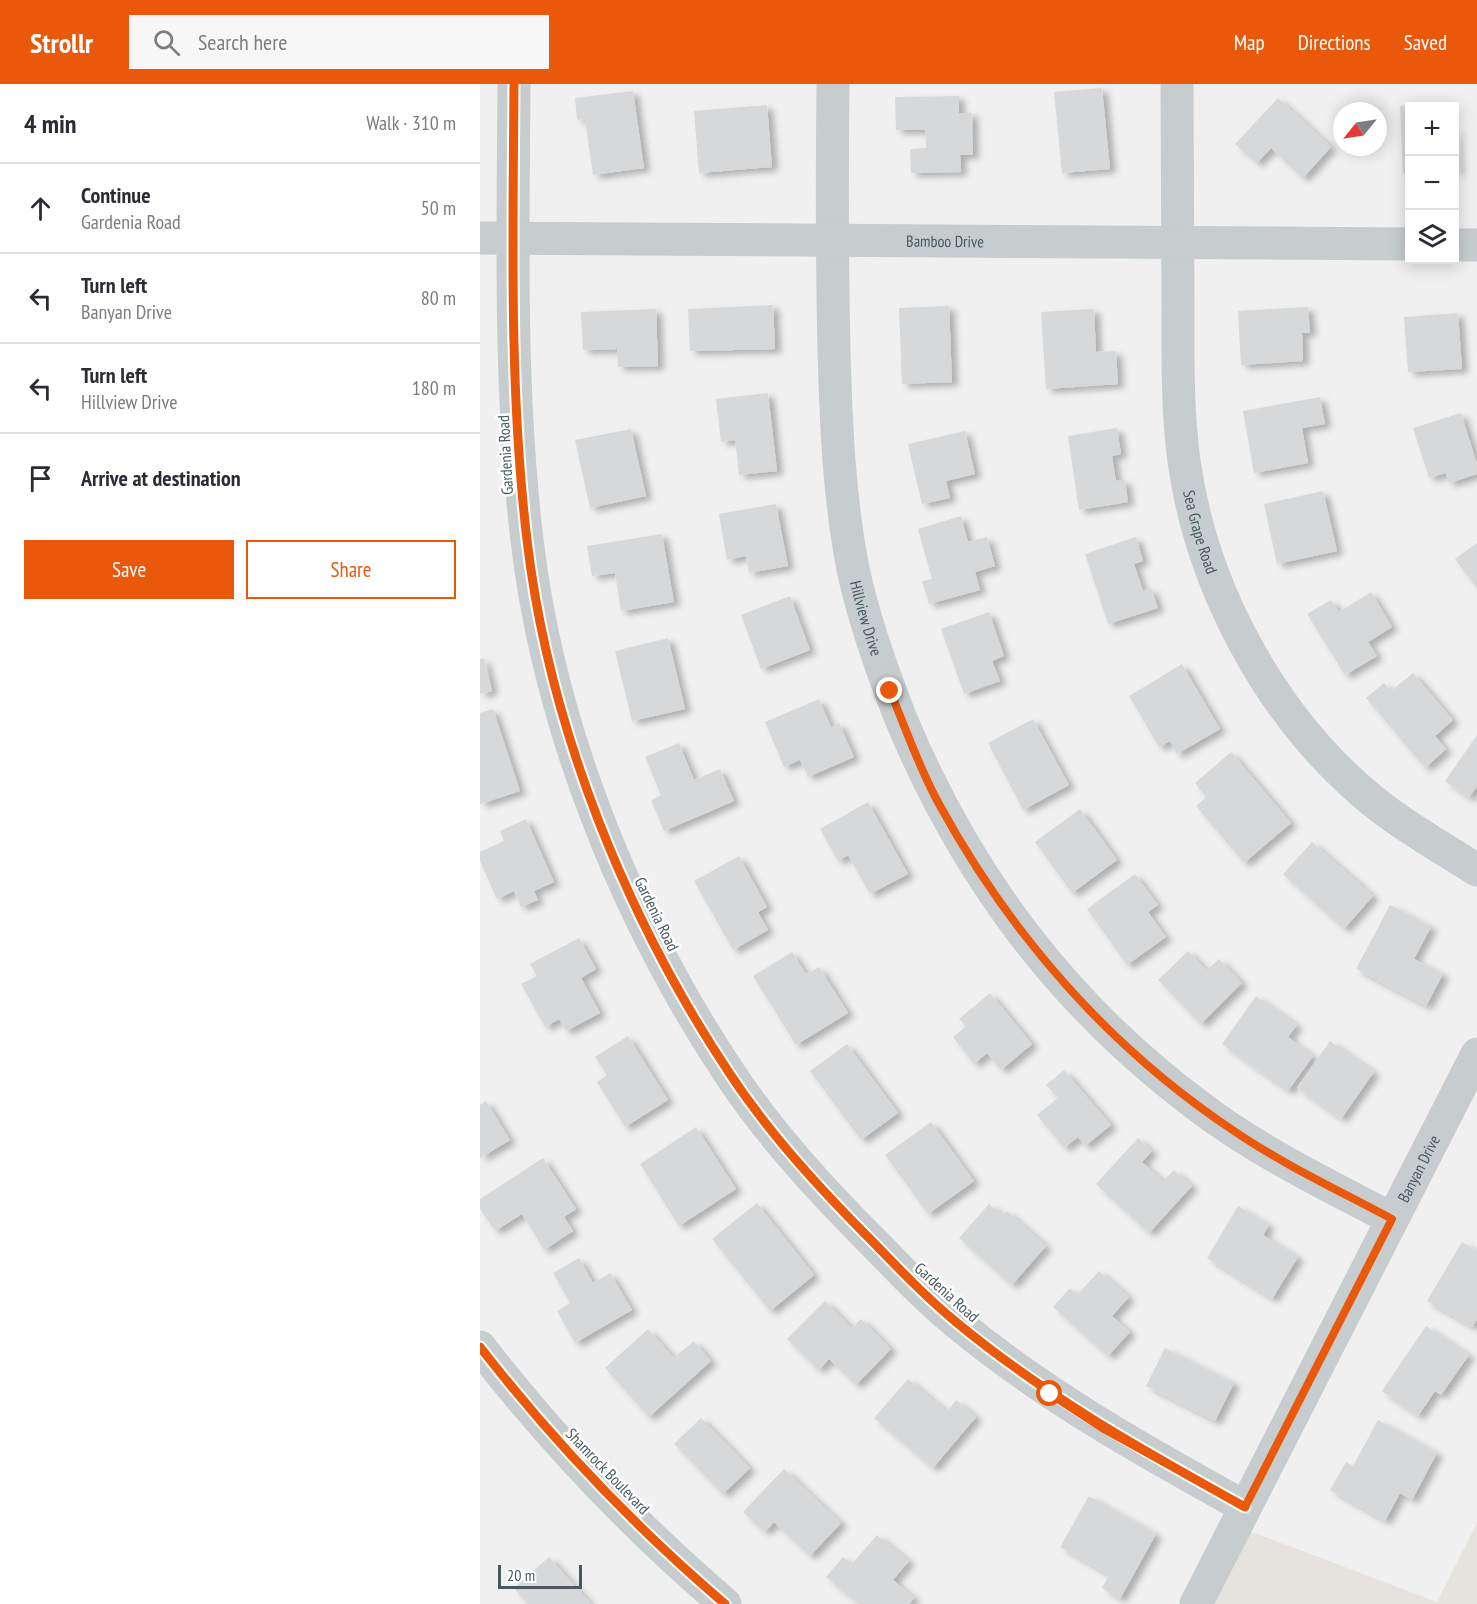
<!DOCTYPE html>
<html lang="en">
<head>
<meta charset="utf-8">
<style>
	body { margin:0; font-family:"PT Sans Narrow",sans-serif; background:#f7f7f7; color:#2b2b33 }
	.controls { position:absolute; right:18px; top:18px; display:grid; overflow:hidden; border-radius:0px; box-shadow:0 3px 15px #0003 }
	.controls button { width:54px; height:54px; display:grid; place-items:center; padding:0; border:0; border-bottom:2px solid #e1e1e2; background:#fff; color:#2b2b33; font:30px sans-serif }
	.compass { position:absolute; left:853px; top:18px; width:54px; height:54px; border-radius:50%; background:#fff; box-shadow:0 3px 15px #0003; rotate:240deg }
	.scale { position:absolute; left:18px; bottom:15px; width:84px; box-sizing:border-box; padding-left:6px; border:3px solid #46595f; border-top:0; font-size:16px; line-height:21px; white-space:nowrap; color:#46595f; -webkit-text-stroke:4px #fff; paint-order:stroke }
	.stop { position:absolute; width:18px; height:18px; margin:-14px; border:4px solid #ea580c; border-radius:50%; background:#fff }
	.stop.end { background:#ea580c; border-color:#fff; box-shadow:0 2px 6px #0008 }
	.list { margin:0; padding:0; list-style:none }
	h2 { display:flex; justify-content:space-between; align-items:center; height:78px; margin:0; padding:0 24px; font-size:26px }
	h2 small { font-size:20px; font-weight:400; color:#7c7c81 }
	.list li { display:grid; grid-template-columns:39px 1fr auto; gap:18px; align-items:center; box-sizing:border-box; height:90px; padding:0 24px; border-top:2px solid #e1e1e2 }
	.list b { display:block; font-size:22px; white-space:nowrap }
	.list p { margin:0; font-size:20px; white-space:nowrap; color:#7c7c81 }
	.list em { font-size:20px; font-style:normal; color:#7c7c81 }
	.actions { display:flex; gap:12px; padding:18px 24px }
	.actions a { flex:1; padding:14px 0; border:2px solid #ea580c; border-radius:0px; text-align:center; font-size:21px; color:#ea580c }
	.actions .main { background:#ea580c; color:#fff }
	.icon { flex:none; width:33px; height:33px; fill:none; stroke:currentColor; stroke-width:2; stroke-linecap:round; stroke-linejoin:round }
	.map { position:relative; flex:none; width:997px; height:1520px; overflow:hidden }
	header { display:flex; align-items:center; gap:36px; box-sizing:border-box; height:84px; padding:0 30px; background:#ea580c; color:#fff }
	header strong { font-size:28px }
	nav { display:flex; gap:33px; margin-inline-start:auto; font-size:21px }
	.search { width:420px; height:54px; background:#f7f7f7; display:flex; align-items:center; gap:15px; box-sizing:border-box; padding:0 21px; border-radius:0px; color:#7c7c81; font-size:22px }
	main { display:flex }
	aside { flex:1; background:#fff }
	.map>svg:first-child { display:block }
	.commercial { fill:#e6e2de }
	.building { fill:#d7d8d9; filter:url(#shadow) }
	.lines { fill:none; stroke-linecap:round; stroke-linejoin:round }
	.minor { stroke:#c7ccce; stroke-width:33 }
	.cycleway-casing { stroke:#fff; stroke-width:13 }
	.cycleway { stroke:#e8590c; stroke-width:9 }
	.route { stroke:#ea580c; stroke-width:8 }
	.labels { text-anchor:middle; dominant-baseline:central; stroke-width:5; stroke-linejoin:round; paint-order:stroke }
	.street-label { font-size:16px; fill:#46595f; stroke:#fff }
</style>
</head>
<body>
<header>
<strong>Strollr</strong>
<div class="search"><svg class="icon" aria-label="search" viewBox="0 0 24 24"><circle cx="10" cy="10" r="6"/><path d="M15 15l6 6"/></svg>Search here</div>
<nav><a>Map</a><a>Directions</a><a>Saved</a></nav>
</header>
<main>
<aside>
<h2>4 min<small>Walk · 310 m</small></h2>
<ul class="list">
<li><svg class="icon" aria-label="ahead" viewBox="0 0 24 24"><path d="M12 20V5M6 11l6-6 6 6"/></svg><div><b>Continue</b><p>Gardenia Road</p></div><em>50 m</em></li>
<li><svg class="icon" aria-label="left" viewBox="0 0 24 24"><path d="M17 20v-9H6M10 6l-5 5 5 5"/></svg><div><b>Turn left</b><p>Banyan Drive</p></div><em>80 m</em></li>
<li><svg class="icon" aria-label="left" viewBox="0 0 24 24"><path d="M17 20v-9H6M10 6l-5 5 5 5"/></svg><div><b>Turn left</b><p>Hillview Drive</p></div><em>180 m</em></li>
<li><svg class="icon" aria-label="arrive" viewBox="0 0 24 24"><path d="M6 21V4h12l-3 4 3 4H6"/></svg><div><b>Arrive at destination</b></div></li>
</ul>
<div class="actions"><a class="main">Save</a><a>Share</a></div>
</aside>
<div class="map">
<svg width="997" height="1520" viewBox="0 0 997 1520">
	<defs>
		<filter id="shadow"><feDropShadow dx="6" dy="4" stdDeviation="3" flood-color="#0004"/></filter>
	</defs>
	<rect width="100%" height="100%" fill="#f1f0f0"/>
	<polygon class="commercial" points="997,1439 997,1520 722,1520 764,1445 957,1518"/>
	<g class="building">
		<polygon points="622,4 630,85 582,89 574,8"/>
		<polygon points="153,7 164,84 113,91 105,35 97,36 95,14"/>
		<polygon points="479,12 479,29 492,29 493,71 480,71 481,88 431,89 430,65 446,64 445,46 416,46 415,13"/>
		<polygon points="798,14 851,63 823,94 791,64 777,79 755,60"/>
		<polygon points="287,21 292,83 219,89 214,27"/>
		<polygon points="930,21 930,89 923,90 920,22"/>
		<polygon points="974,46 976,46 978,87 974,87"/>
		<polygon points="293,221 295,265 210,267 208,225"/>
		<polygon points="469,222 472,298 422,300 419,224"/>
		<polygon points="828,223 830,249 822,249 823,277 761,281 758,227"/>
		<polygon points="176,225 178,282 138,283 137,265 103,266 101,228"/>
		<polygon points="614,225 616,268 636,267 638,300 566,305 561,228"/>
		<polygon points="978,229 982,285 928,288 924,233"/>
		<polygon points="288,309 297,387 259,391 255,356 241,358 236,315"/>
		<polygon points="840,313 845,340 822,344 828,379 774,389 763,327"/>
		<polygon points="981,329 997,380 997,390 969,399 966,389 949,394 933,344"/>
		<polygon points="637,344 641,370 632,372 636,397 645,396 648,418 599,426 588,352"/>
		<polygon points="151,345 166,412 110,424 95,356"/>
		<polygon points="485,347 495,390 466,397 470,414 442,420 428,360"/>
		<polygon points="843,407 857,467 797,480 784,420"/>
		<polygon points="296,420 308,482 269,489 266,472 247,476 239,430"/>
		<polygon points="481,432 488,458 507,453 515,482 495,488 500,506 449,520 442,497 452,495 438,445"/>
		<polygon points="182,450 194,518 141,527 135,489 112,492 107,462"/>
		<polygon points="656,453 663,477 654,480 663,507 671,504 678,524 628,540 605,470"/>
		<polygon points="997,459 997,504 975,475"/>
		<polygon points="891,508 912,543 888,558 897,572 865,591 827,530 851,516 859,528"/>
		<polygon points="310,512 330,566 281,585 261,531"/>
		<polygon points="509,528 524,572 512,577 520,597 484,610 461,545"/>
		<polygon points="188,554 205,625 152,637 135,567"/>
		<polygon points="4,574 12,607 0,610 0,575"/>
		<polygon points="702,580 740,645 697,670 690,657 679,663 649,612"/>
		<polygon points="933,589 973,636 955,652 966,665 945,684 886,614 904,599 911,607"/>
		<polygon points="339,615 351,643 359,639 374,673 328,693 320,676 304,683 285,638"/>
		<polygon points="13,625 40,707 0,720 0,629"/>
		<polygon points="553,635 589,701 543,726 508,659"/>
		<polygon points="997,651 997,702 989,714 965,697"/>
		<polygon points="199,659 214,696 240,685 254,717 184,747 171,716 181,711 165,673"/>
		<polygon points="751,668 811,739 764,779 716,722 726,713 715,699"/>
		<polygon points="388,718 428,790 390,810 368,771 358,777 340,745"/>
		<polygon points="600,725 637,776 592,809 555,758"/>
		<polygon points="46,735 74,798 54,807 58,816 41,823 34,807 17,815 0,777 0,768 24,757 20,747"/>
		<polygon points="832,758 893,812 864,845 803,790"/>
		<polygon points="259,772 287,823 278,828 288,846 253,866 214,797"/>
		<polygon points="655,790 678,821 668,828 686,853 647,881 607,825"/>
		<polygon points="910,821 951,843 934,875 963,890 946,922 876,885"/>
		<polygon points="99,854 116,885 101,894 120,929 86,947 79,935 65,943 41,900 57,892 50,880"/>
		<polygon points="708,867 727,886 739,875 762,899 721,940 678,896"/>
		<polygon points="312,868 326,890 339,883 368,929 316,961 273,892"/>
		<polygon points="510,909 552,960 521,986 507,969 494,980 473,953 486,942 479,935"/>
		<polygon points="776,912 817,941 808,953 833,972 808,1007 742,960"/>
		<polygon points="148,952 188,1016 145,1043 117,998 127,991 115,973"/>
		<polygon points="850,957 894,988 861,1035 817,1004"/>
		<polygon points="367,960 418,1029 381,1056 330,987"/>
		<polygon points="584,986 631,1041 605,1062 598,1053 584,1064 557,1031 578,1014 566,1001"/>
		<polygon points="6,1017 30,1056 0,1074 0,1021"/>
		<polygon points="451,1038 494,1097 448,1130 405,1071"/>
		<polygon points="216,1043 256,1105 199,1142 160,1080"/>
		<polygon points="658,1054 672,1067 662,1078 683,1097 694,1086 712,1102 669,1149 616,1100"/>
		<polygon points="63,1074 96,1125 84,1133 93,1147 64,1166 42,1130 15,1147 0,1125 0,1115"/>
		<polygon points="277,1119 334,1191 290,1227 232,1155"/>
		<polygon points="509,1120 522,1131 527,1127 566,1162 532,1201 479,1154"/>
		<polygon points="758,1122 789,1141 783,1151 818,1173 792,1215 727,1174"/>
		<polygon points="982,1158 997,1167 997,1235 992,1243 947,1217"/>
		<polygon points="99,1174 113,1199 130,1189 152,1226 95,1259 77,1227 90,1219 73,1189"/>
		<polygon points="619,1187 649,1213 632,1232 650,1248 628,1272 573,1223 590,1204 597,1211"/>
		<polygon points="345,1217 372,1244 381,1235 411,1265 376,1301 349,1275 339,1286 307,1255"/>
		<polygon points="946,1242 989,1271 961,1311 955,1307 938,1332 902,1307"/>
		<polygon points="168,1245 194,1274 214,1257 231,1277 169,1333 125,1284"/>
		<polygon points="685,1264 754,1299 735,1337 666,1302"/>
		<polygon points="428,1295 467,1328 476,1316 496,1333 453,1384 394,1334"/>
		<polygon points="221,1334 270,1384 243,1410 194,1360"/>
		<polygon points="898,1336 957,1369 932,1416 920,1409 905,1437 850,1406 866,1378 873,1382"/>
		<polygon points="304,1385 361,1439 330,1472 294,1438 285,1448 263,1428"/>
		<polygon points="609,1412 676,1450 640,1515 622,1504 629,1491 580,1463"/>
		<polygon points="397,1451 429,1477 413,1496 434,1514 429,1520 379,1520 346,1493 363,1473 372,1480"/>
		<polygon points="69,1473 111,1520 48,1520 34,1504"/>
	</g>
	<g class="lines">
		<g class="minor">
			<path d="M34,0C33,151 29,305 47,456C69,643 146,834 250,990C291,1052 343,1108 395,1160C421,1187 447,1214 476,1238C565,1312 664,1367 765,1423"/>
			<path id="s1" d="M353,0C352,89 352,178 354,267C356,340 359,413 373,485C384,536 402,587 421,635C486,791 581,919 717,1021C777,1067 846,1100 912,1135"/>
			<path id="s2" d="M697,0C697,74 697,148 698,223C698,274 697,326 704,377C721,500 787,625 881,707C916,738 958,761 997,786"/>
			<path id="s3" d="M0,154L930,160"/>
			<polyline points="974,161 997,161"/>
			<path d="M0,1263C73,1357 155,1443 245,1520"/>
			<path id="s4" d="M716,1520L997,970"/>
		</g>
		<g class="cycleway-casing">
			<g id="cycleway">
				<path d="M34,0C33,151 29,305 47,456C69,643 146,834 250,990C291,1052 343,1108 395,1160C421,1187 447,1214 476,1238C565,1312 664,1367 765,1423"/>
				<path d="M0,1263C73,1357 155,1443 245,1520"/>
			</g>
		</g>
		<use href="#cycleway" class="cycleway"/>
	</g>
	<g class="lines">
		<path class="route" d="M410,607C426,645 439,684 459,720C531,852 631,966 757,1049C806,1082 860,1107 912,1135L765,1423L622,1344L570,1310"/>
	</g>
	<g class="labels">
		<g class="street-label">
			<text stroke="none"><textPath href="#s3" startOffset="465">Bamboo Drive</textPath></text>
			<text transform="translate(25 371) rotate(-93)">Gardenia Road</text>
			<text stroke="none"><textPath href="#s2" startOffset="450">Sea Grape Road</textPath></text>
			<text stroke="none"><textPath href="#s1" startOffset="537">Hillview Drive</textPath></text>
			<text transform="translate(177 830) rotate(64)">Gardenia Road</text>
			<text stroke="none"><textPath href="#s4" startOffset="489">Banyan Drive</textPath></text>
			<text transform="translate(467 1208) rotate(42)">Gardenia Road</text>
			<text transform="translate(128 1387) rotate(46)">Shamrock Boulevard</text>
		</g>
	</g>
</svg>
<div class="controls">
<button>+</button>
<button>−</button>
<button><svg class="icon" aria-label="layers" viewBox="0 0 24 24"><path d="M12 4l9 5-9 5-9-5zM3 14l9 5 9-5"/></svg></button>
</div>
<svg class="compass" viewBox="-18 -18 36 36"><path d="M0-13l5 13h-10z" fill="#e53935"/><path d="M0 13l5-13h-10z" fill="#7c7c81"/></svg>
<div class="scale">20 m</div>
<div class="stop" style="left:570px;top:1310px"></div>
<div class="stop end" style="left:410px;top:607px"></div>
</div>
</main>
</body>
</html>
